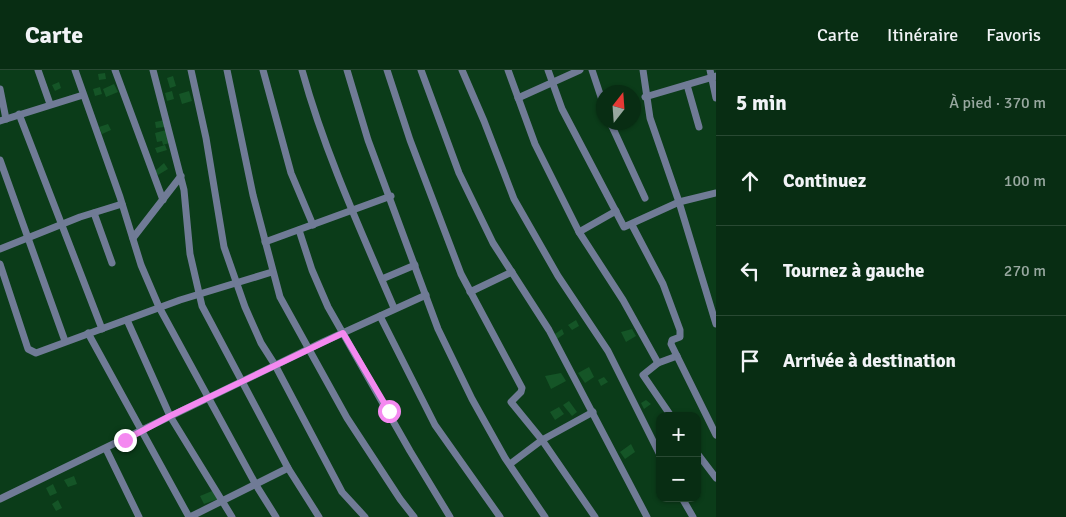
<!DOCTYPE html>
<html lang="fr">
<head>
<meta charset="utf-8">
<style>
	body { margin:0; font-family:Signika,sans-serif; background:#11351c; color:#f1f3f6 }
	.controls { position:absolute; right:15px; bottom:15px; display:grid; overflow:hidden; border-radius:10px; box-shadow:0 1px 4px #0004 }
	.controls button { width:45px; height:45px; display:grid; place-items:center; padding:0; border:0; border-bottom:1px solid #294933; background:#082d13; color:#f1f3f6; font:25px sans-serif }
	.compass { position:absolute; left:596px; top:15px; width:45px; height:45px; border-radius:50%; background:#082d13; box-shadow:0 1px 4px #0004; rotate:17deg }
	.stop { position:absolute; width:15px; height:15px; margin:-11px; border:4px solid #f489f0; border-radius:50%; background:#fff }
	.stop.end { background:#f489f0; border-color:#fff; box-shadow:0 1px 5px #0008 }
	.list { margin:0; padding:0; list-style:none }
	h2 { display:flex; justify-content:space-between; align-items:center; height:65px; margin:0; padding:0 20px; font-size:21px }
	h2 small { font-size:16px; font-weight:400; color:#98a8a0 }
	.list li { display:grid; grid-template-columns:32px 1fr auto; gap:15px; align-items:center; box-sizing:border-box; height:90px; padding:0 20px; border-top:1px solid #294933 }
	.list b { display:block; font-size:19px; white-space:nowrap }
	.list em { font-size:16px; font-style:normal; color:#98a8a0 }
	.icon { flex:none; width:28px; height:28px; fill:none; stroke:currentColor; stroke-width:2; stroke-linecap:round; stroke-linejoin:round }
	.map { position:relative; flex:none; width:716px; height:447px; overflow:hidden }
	header { display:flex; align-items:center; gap:30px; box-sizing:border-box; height:70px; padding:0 25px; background:#082d13; border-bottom:1px solid #294933 }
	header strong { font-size:24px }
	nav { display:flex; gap:28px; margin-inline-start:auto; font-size:18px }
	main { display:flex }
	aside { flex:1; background:#082d13 }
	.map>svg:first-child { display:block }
	.building { fill:#155527 }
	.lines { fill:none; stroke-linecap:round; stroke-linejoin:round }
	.minor { stroke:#707b96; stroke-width:7 }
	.route { stroke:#f489f0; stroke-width:6 }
</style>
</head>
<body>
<header>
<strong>Carte</strong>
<nav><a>Carte</a><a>Itinéraire</a><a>Favoris</a></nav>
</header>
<main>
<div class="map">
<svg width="716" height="447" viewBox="0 0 716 447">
	<rect width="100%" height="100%" fill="#0b3c19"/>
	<g class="building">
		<polygon points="105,3 106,9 99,10 98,4"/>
		<polygon points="173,6 176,16 170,18 167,8"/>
		<polygon points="59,12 61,18 55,21 52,15"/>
		<polygon points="114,14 118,22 106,27 103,19"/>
		<polygon points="100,17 102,24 95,26 93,19"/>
		<polygon points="172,21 174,29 167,31 165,23"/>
		<polygon points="189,21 192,31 182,34 179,24"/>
		<polygon points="165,50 165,57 156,58 155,52"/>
		<polygon points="108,54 111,60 102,64 99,57"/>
		<polygon points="166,60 169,73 163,75 162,71 157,72 155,63"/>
		<polygon points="165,75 167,80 157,83 155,78"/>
		<polygon points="164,93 168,99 158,105 155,101"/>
		<polygon points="576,250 579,256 572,260 568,255"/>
		<polygon points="562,259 564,264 557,269 555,264"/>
		<polygon points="632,259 636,266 626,272 621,262"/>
		<polygon points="589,297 594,307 585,313 578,303"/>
		<polygon points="561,303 566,311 551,319 545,306"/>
		<polygon points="604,307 608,312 601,316 598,310"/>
		<polygon points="646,330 651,334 644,339 641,333"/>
		<polygon points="569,331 577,342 572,346 563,335"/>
		<polygon points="559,337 564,344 555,350 550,342"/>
		<polygon points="631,374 635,382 625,389 620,382"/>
		<polygon points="74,406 77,414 68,417 64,410"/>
		<polygon points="53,414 57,423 50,426 46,418"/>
		<polygon points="212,421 218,429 204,434 200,426"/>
		<polygon points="58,430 62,438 56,441 52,434"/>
	</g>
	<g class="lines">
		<g class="minor">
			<polyline points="38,0 50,34"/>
			<polyline points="75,0 120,127 141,195 159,237 256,415 276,447"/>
			<polyline points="115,0 163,130"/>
			<polyline points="153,0 184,120 190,184 202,236 288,398 319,447"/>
			<polyline points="191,0 206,68 224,177 245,237 261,273 275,295 342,422 365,447"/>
			<polyline points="227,0 253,125 280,227 347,348 400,429 414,447"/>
			<polyline points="263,0 291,103 313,155"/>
			<path d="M302,0C325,83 360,159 394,238"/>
			<polyline points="347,0 368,70 438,259 472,329 505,388 545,447"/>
			<polyline points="387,0 410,70 461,204 522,318 521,322 511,332 542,370 595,447"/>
			<polyline points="421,0 459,103 493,173 549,260 647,447"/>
			<polyline points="462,0 484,51 514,129 558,206 608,281 660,385"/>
			<polyline points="508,0 535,74 579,162 623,230 658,293 677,286"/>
			<polyline points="548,0 562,39 624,157 679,132 716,123"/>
			<polyline points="592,0 604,36"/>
			<polyline points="643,0 650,48 679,132 716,254"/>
			<polyline points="710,0 716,28"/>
			<polyline points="687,15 699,57"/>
			<polyline points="0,19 6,49"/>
			<polyline points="645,27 716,6"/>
			<polyline points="518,28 580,0"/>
			<polyline points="19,44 102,259"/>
			<polyline points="0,51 83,25"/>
			<polyline points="610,52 645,128"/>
			<polyline points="0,90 65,271"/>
			<polyline points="94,143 112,193"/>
			<polyline points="632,155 663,214 680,260 680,267 672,270 671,274 716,365"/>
			<polyline points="299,160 312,200 328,237 410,381 450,447"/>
			<polyline points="579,162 616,141"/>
			<polyline points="133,168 181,106"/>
			<polyline points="265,172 391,126"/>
			<polyline points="0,179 80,147 122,134"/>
			<polyline points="0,194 28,279 36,283 180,230 272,202"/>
			<polyline points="382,209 415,195"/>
			<polyline points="470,222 512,202"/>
			<polyline points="380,246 435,355 500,447"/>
			<polyline points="127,250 170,346 232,447"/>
			<polyline points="88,263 189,447"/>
			<polyline points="658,293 643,305 671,346"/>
			<polyline points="106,379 139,447"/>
			<polyline points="697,383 716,408"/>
			<polyline points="510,394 542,370 593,342"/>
			<polyline points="682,428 693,447"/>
			<polyline points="0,429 323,272 426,225"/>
			<polyline points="190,447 288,398"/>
		</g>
	</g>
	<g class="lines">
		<polyline class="route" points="125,370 170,346 343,263 389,341"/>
	</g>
</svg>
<div class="controls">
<button>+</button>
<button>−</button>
</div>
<svg class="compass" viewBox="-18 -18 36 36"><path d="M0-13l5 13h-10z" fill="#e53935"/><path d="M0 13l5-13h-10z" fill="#98a8a0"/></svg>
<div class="stop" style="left:389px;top:341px"></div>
<div class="stop end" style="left:125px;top:370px"></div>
</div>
<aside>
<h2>5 min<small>À pied · 370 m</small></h2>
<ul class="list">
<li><svg class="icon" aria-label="ahead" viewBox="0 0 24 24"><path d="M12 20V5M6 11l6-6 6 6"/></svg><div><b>Continuez</b></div><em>100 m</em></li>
<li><svg class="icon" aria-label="left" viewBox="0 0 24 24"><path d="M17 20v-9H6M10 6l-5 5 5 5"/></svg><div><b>Tournez à gauche</b></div><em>270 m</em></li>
<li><svg class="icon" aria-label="arrive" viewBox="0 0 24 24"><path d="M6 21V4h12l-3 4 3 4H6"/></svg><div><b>Arrivée à destination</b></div></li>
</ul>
</aside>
</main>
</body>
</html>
